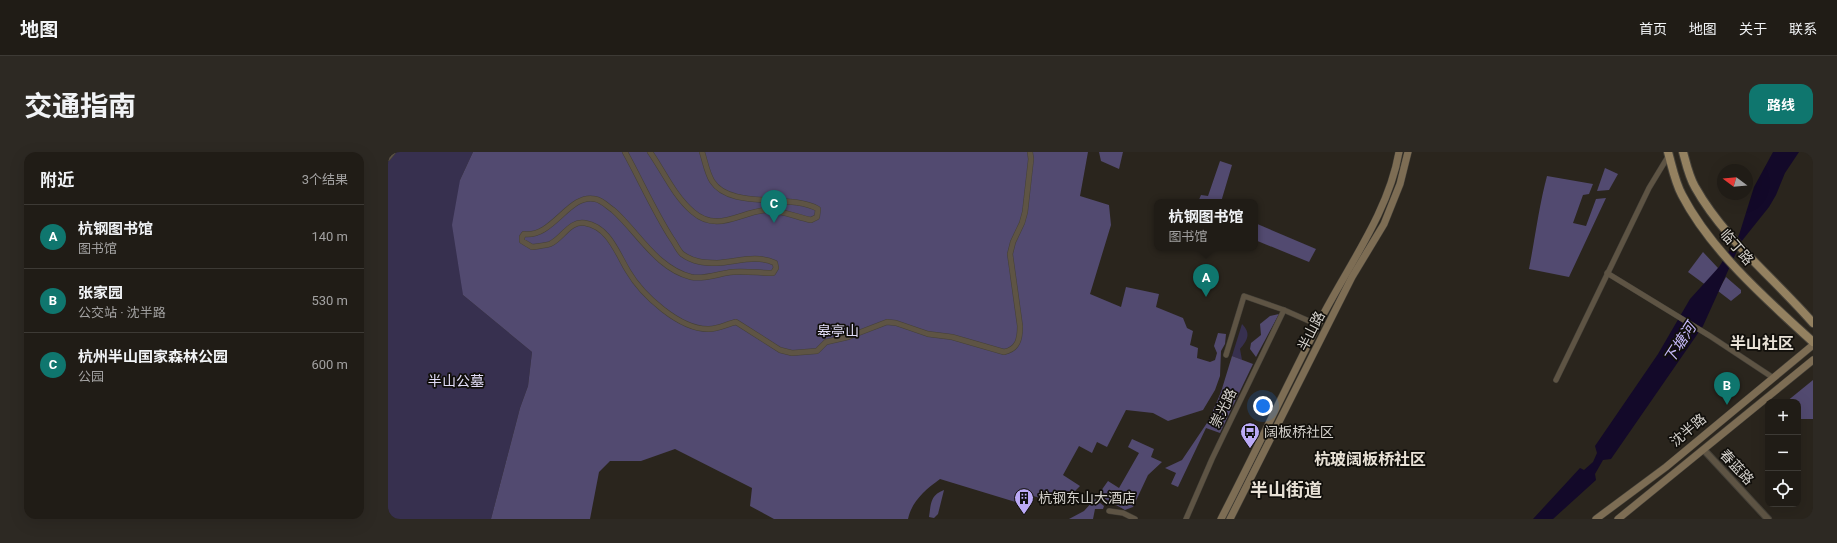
<!DOCTYPE html>
<html lang="zh">
<head>
<meta charset="utf-8">
<style>
	body { margin:0; font-family:Roboto,"Noto Sans SC",sans-serif; background:#2d2923; color:#f1f3f6 }
	.controls { position:absolute; right:12px; bottom:12px; display:grid; overflow:hidden; border-radius:8px; box-shadow:0 4px 16px #0002 }
	.controls button { width:36px; height:36px; display:grid; place-items:center; padding:0; border:0; border-bottom:1px solid #3d3a35; background:#201c16; color:#f1f3f6; font:20px sans-serif }
	.compass { position:absolute; left:1329px; top:12px; width:36px; height:36px; border-radius:50%; background:#201c16; box-shadow:0 4px 16px #0002; rotate:286deg }
	.you { position:absolute; left:875px; top:254px; width:14px; height:14px; margin:-10px; border:3px solid #fff; border-radius:50%; background:#1a73e8; box-shadow:0 0 0 6px #1a73e833 }
	.badge { display:grid; place-items:center; width:26px; height:26px; border-radius:50%; background:#0f766e; color:#fff; font-size:13px; font-weight:700 }
	.pin { position:absolute; translate:-50% -33px; filter:drop-shadow(0 1px 2px #0008) }
	.pin::after { content:''; position:absolute; top:21px; width:14px; height:12px; background:inherit; clip-path:polygon(0 0,100% 0,50% 100%) }
	.popup { position:absolute; left:766px; top:47px; width:104px; height:52px; box-sizing:border-box; display:grid; place-content:center; border-radius:8px; background:#201c16; filter:drop-shadow(0 1px 3px #0005); font-size:13px; white-space:nowrap; color:#a2a1a1 }
	.popup b { font-size:15px; color:#f1f3f6 }
	.popup::after { content:''; position:absolute; left:50%; top:100%; margin-left:-8px; border:8px solid transparent; border-top-color:#201c16 }
	.list { margin:0; padding:0; list-style:none }
	h2 { display:flex; justify-content:space-between; align-items:center; height:52px; margin:0; padding:0 16px; font-size:17px }
	h2 small { font-size:13px; font-weight:400; color:#a2a1a1 }
	.list li { display:grid; grid-template-columns:26px 1fr auto; gap:12px; align-items:center; box-sizing:border-box; height:64px; padding:0 16px; border-top:1px solid #3d3a35 }
	.list b { display:block; font-size:15px; white-space:nowrap }
	.list p { margin:0; font-size:13px; white-space:nowrap; color:#a2a1a1 }
	.list em { font-size:13px; font-style:normal; color:#a2a1a1 }
	.icon { flex:none; width:22px; height:22px; fill:none; stroke:currentColor; stroke-width:2; stroke-linecap:round; stroke-linejoin:round }
	.map { position:relative; flex:none; width:1425px; height:367px; overflow:hidden; border-radius:12px }
	header { display:flex; align-items:center; gap:24px; box-sizing:border-box; height:56px; padding:0 20px; background:#201c16; border-bottom:1px solid #3d3a35 }
	header strong { font-size:19px }
	nav { display:flex; gap:22px; margin-inline-start:auto; font-size:14px }
	.intro { display:flex; align-items:center; justify-content:space-between; box-sizing:border-box; height:96px; padding:0 24px }
	h1 { margin:0; font-size:28px }
	.button { padding:10px 18px; border-radius:12px; background:#0f766e; color:#fff; font-size:14px; font-weight:700 }
	main { display:flex; gap:24px; padding:0 24px }
	aside { flex:1; background:#201c16; border-radius:12px; box-shadow:0 4px 16px #0002 }
	.map>svg:first-child { display:block }
	.green { fill:#37304f }
	.forest { fill:#524a70 }
	.water { fill:#130929 }
	.lines { fill:none; stroke-linecap:round; stroke-linejoin:round }
	.minor-casing { stroke:#454139; stroke-width:6 }
	.tertiary-casing { stroke:#454139; stroke-width:8 }
	.secondary-casing { stroke:#454139; stroke-width:8 }
	.primary-casing { stroke:#454139; stroke-width:10 }
	.minor { stroke:#5e5444; stroke-width:5 }
	.tertiary { stroke:#5e5444; stroke-width:6 }
	.secondary { stroke:#7d6d54; stroke-width:7 }
	.primary { stroke:#948160; stroke-width:8 }
	.labels { text-anchor:middle; dominant-baseline:central; stroke-width:3.5; stroke-linejoin:round; paint-order:stroke }
	.street-label { font-size:14px; fill:#d4d1cc; stroke:#110f0b }
	.park-label { font-size:14px; fill:#e1dcf7; stroke:#110f0b }
	.poi-label { font-size:14px; fill:#d4d1cc; stroke:#110f0b; text-anchor:start }
	.water-label { font-size:15px; font-style:italic; fill:#c6b9fa; stroke:#110f0b }
	.quarter-label { font-size:16px; font-weight:bold; fill:#e8e1d6; stroke:#110f0b }
	.district-label { font-size:18px; font-weight:bold; fill:#e8e1d6; stroke:#110f0b }
</style>
</head>
<body>
<header>
<strong>地图</strong>
<nav><a>首页</a><a>地图</a><a>关于</a><a>联系</a></nav>
</header>
<div class="intro"><h1>交通指南</h1><a class="button">路线</a></div>
<main>
<aside>
<h2>附近<small>3个结果</small></h2>
<ul class="list">
<li><span class="badge">A</span><div><b>杭钢图书馆</b><p>图书馆</p></div><em>140 m</em></li>
<li><span class="badge">B</span><div><b>张家园</b><p>公交站 · 沈半路</p></div><em>530 m</em></li>
<li><span class="badge">C</span><div><b>杭州半山国家森林公园</b><p>公园</p></div><em>600 m</em></li>
</ul>
</aside>
<div class="map">
<svg width="1425" height="367" viewBox="0 0 1425 367">
	<rect width="100%" height="100%" fill="#2a251d"/>
	<g class="green">
		<polygon points="0,0 85,0 72,28 75,143 144,200 140,234 132,256 103,367 0,367"/>
		<path d="M854,172C863,181 860,188 852,197L854,208L844,204Z"/>
	</g>
	<g class="forest">
		<path d="M85,0H700L692,44L721,53L723,73L702,142L733,155L738,135L771,142L768,155L795,166L799,176L805,179L802,193L810,196L809,206L822,210L827,208L829,201L826,194L830,181L838,182L837,192L833,199L832,224L827,238L815,258L780,269L765,261L738,258L719,295L709,290L704,301L691,294L675,323L692,334L680,346L661,341L656,347L645,344L631,351L552,327C537,338 524,349 520,367H386L362,354L364,336L287,297L253,309H222L211,320L202,367H103L132,256L140,234L144,200L75,143L64,73L72,28Z"/>
		<polygon points="711,0 735,0 731,17 713,9"/>
		<polygon points="832,9 844,13 833,50 810,50 813,43 820,44"/>
		<polygon points="1217,16 1230,22 1221,38 1209,39"/>
		<path d="M1159,24L1205,32L1201,42L1195,43L1185,71L1198,74L1208,47L1218,46L1181,125L1141,117C1147,86 1151,54 1159,24Z"/>
		<polygon points="867,71 928,97 921,110 867,88"/>
		<polygon points="1315,100 1330,116 1319,134 1300,120"/>
		<polygon points="1338,125 1353,138 1353,141 1343,149 1330,139"/>
		<polygon points="891,162 868,205 862,197 863,191 873,183 872,172 882,164"/>
		<polygon points="844,204 865,212 832,281 818,276 790,335 783,332 788,321 777,316 794,308 821,268 833,240"/>
		<polygon points="1425,228 1425,267 1410,267 1410,250 1398,250"/>
		<polygon points="744,287 766,297 763,305 774,310 760,323 745,355 737,358 710,343 720,329 731,336 751,301 740,295"/>
		<path d="M556,338L550,362L546,366L541,365C543,352 542,343 556,338Z"/>
		<polygon points="707,347 716,354 715,357 707,357 705,367 681,367 696,359"/>
	</g>
	<polygon class="water" points="1385,0 1411,0 1397,21 1388,43 1381,55 1353,90 1315,174 1223,307 1215,308 1207,322 1208,328 1165,367 1145,367 1192,316 1196,318 1205,310 1209,301 1207,294 1270,202 1302,147 1331,115 1351,83 1366,35"/>
	<g class="lines">
		<g class="minor-casing">
			<g id="minor">
				<path d="M237,0C253,29 266,59 284,87C287,91 290,98 294,102C305,110 316,111 329,111C348,110 369,102 387,111L388,116L385,121C372,121 358,119 345,120C332,121 316,128 303,125C268,116 250,80 225,58C219,54 214,48 207,47C181,41 165,86 136,82L134,85V89L144,95C149,94 156,94 162,92C174,87 182,68 197,71C221,75 229,101 240,119C254,143 292,178 321,177C330,177 339,172 348,170L392,198L404,201L429,199L438,190L460,185L499,170L508,171L540,182L564,185L616,200C630,197 632,187 632,174L622,102L625,90L634,71L637,60L643,7L642,0"/>
				<path d="M262,0C276,20 286,44 305,60C329,81 352,60 378,58C392,58 409,65 423,68L429,65L430,57C402,41 342,58 324,29C319,21 317,9 314,0"/>
				<polyline points="0,6 5,0"/>
				<polyline points="1219,121 1322,184 1384,225"/>
				<polyline points="838,203 856,144 896,158 930,173"/>
				<polyline points="1168,228 1261,36 1281,3"/>
				<polyline points="721,359 735,361 747,367"/>
				<polyline points="798,367 824,307 896,158"/>
			</g>
		</g>
		<g class="tertiary-casing">
			<polyline id="tertiary" points="1316,298 1380,367"/>
		</g>
		<g class="secondary-casing">
			<g id="secondary">
				<path d="M833,367C868,299 901,229 936,161C963,110 1001,58 1011,0"/>
				<polyline points="842,367 964,125 996,72 1012,32 1020,0"/>
				<polyline points="1208,367 1278,315 1425,193"/>
				<polyline points="1230,367 1425,208"/>
			</g>
		</g>
		<g class="primary-casing">
			<g id="primary">
				<path d="M1280,0C1284,14 1287,30 1294,43C1323,99 1379,148 1425,190"/>
				<path d="M1295,0C1298,11 1301,25 1307,35C1336,87 1386,126 1425,171"/>
			</g>
		</g>
		<use href="#minor" class="minor"/>
		<use href="#tertiary" class="tertiary"/>
		<use href="#secondary" class="secondary"/>
		<use href="#primary" class="primary"/>
	</g>
	<defs>
		<g id="bus-pin" transform="scale(1)"><path d="M0 17L-7.5 6A9.5 9.5 0 1 1 7.5 6Z" fill="#bbaaf6" stroke="#110f0b"/><path d="M-5-6H5V4H4V6H2V4H-2V6H-4V4H-5ZM-3.5-4V0h7V-4ZM-3.5 1.2v1.5H-2V1.2ZM2 1.2v1.5H3.5V1.2Z" fill="#111"/></g>
		<g id="building-pin" transform="scale(1)"><path d="M0 17L-7.5 6A9.5 9.5 0 1 1 7.5 6Z" fill="#bbaaf6" stroke="#110f0b"/><path d="M-4-6H4V6H1V3H-1V6H-4ZM-2.5-4.3h1.7v1.8h-1.7ZM.8-4.3h1.7v1.8H.8ZM-2.5-1h1.7V.8h-1.7ZM.8-1h1.7V.8H.8Z" fill="#111"/></g>
	</defs>
	<g fill-rule="evenodd">
		<use href="#bus-pin" x="862" y="280"/>
		<use href="#building-pin" x="636" y="346"/>
	</g>
	<g class="labels">
		<g class="street-label">
			<text transform="translate(1349 95) rotate(49)">临丁路</text>
			<text transform="translate(923 179) rotate(-63)">半山路</text>
			<text transform="translate(835 256) rotate(-64)">崇光路</text>
			<text transform="translate(1300 278) rotate(-40)">沈半路</text>
			<text transform="translate(1349 315) rotate(47)">春蓝路</text>
		</g>
		<g class="park-label">
			<text x="450" y="179">皋亭山</text>
			<text x="68" y="229">半山公墓</text>
		</g>
		<g class="poi-label">
			<text x="876" y="280">阔板桥社区</text>
			<text x="650" y="346">杭钢东山大酒店</text>
		</g>
		<g class="water-label">
			<text transform="translate(1292 191) rotate(-57)">下塘河</text>
		</g>
		<g class="quarter-label">
			<text x="1374" y="191">半山社区</text>
			<text x="982" y="307">杭玻阔板桥社区</text>
		</g>
		<g class="district-label">
			<text x="898" y="337">半山街道</text>
		</g>
	</g>
</svg>
<div class="controls">
<button>+</button>
<button>−</button>
<button><svg class="icon" aria-label="locate" viewBox="0 0 24 24"><circle cx="12" cy="12" r="6"/><path d="M12 2v4M12 18v4M2 12h4M18 12h4"/></svg></button>
</div>
<svg class="compass" viewBox="-18 -18 36 36"><path d="M0-13l5 13h-10z" fill="#e53935"/><path d="M0 13l5-13h-10z" fill="#a2a1a1"/></svg>
<div class="you"></div>
<div class="pin badge" style="left:818px;top:145px">A</div>
<div class="popup"><b>杭钢图书馆</b>图书馆</div>
<div class="pin badge" style="left:1339px;top:253px">B</div>
<div class="pin badge" style="left:386px;top:71px">C</div>
</div>
</main>
</body>
</html>
